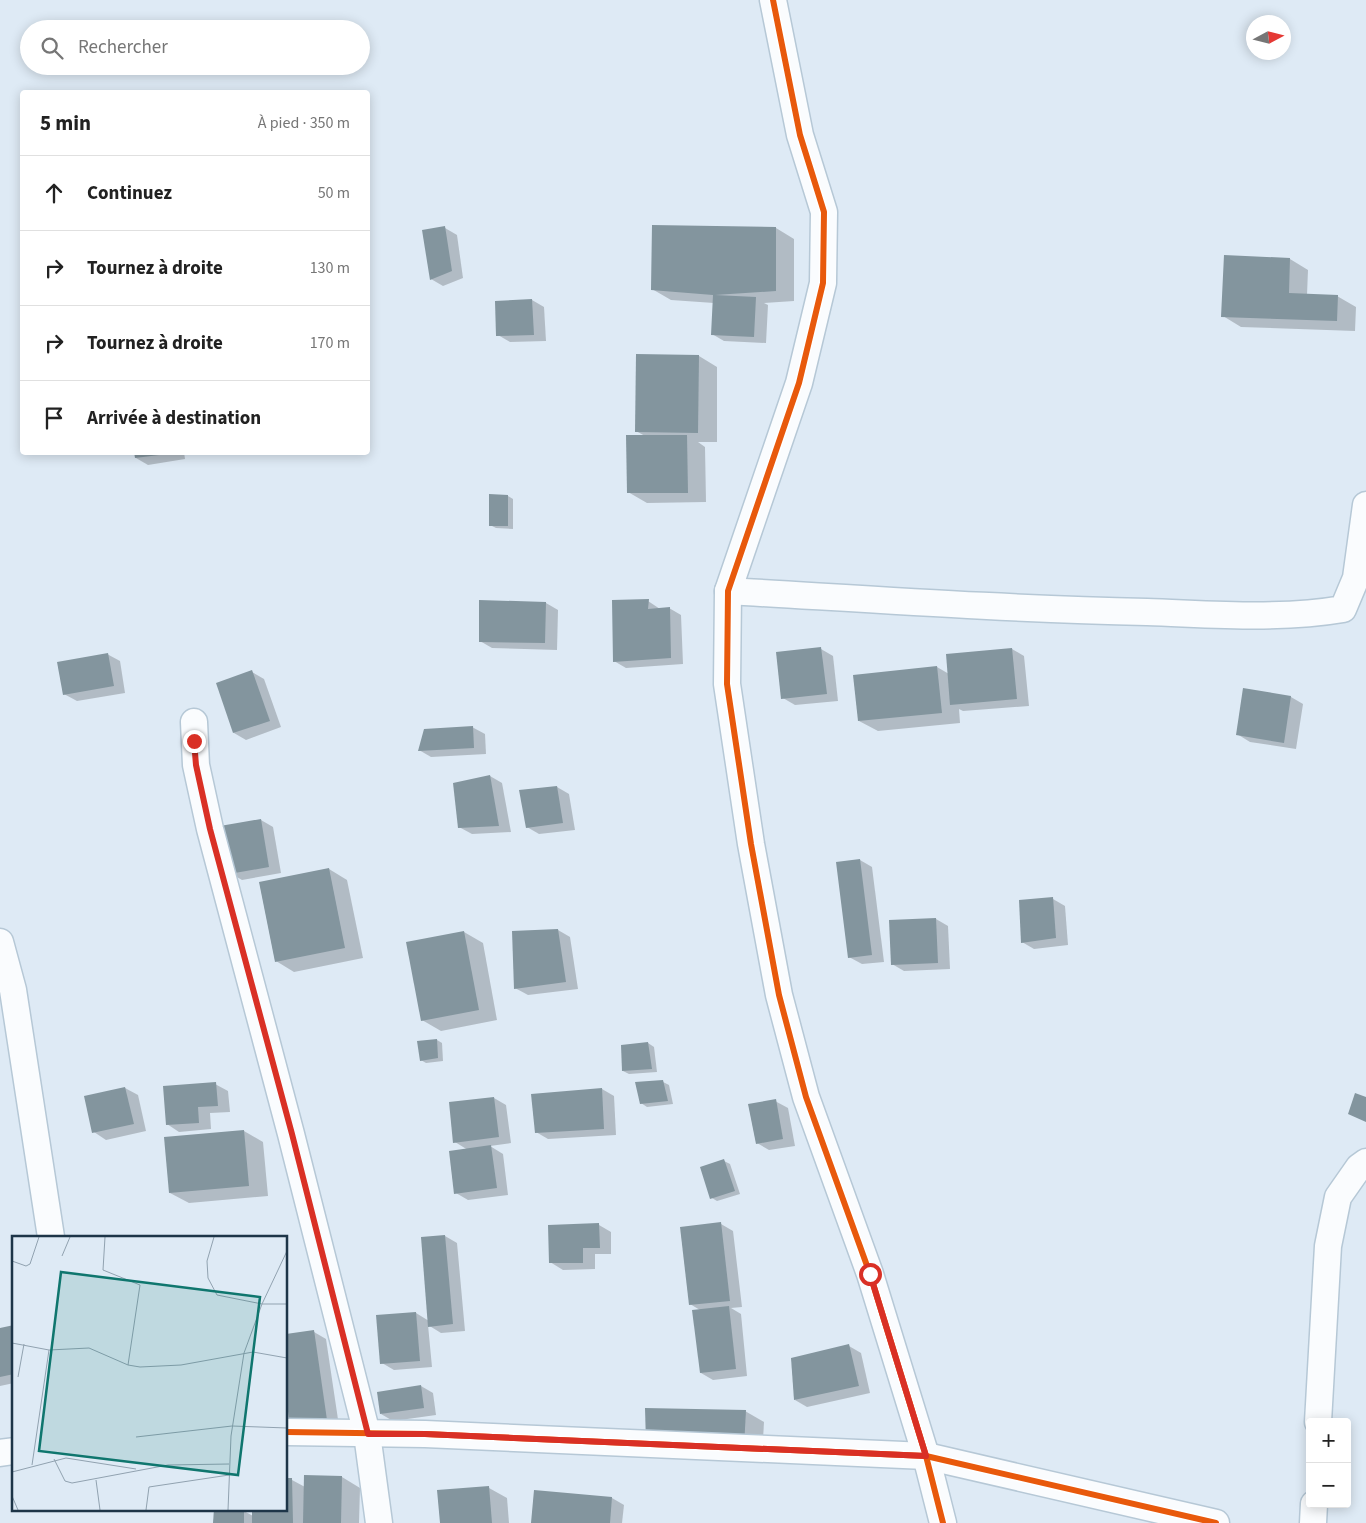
<!DOCTYPE html>
<html lang="fr">
<head>
<meta charset="utf-8">
<style>
	body { margin:0; font-family:"Source Sans 3",sans-serif; background:#f6f6f6; color:#222 }
	.controls { position:absolute; right:15px; bottom:15px; display:grid; overflow:hidden; border-radius:5px; box-shadow:0 2px 12px #0003 }
	.controls button { width:45px; height:45px; display:grid; place-items:center; padding:0; border:0; border-bottom:1px solid #e0e0e0; background:#fff; color:#222; font:25px sans-serif }
	.compass { position:absolute; left:1246px; top:15px; width:45px; height:45px; border-radius:50%; background:#fff; box-shadow:0 2px 12px #0003; rotate:83deg }
	.stop { position:absolute; width:15px; height:15px; margin:-11px; border:4px solid #d93025; border-radius:50%; background:#fff }
	.stop.end { background:#d93025; border-color:#fff; box-shadow:0 1px 5px #0008 }
	.list { margin:0; padding:0; list-style:none }
	h2 { display:flex; justify-content:space-between; align-items:center; height:65px; margin:0; padding:0 20px; font-size:21px }
	h2 small { font-size:16px; font-weight:400; color:#767676 }
	.list li { display:grid; grid-template-columns:32px 1fr auto; gap:15px; align-items:center; box-sizing:border-box; height:75px; padding:0 20px; border-top:1px solid #e0e0e0 }
	.list b { display:block; font-size:19px; white-space:nowrap }
	.list em { font-size:16px; font-style:normal; color:#767676 }
	.icon { flex:none; width:28px; height:28px; fill:none; stroke:currentColor; stroke-width:2; stroke-linecap:round; stroke-linejoin:round }
	.map { position:relative; flex:none; width:1366px; height:1523px; overflow:hidden }
	.search { position:absolute; background:#fff; box-shadow:0 2px 12px #0003; left:20px; top:20px; width:350px; height:55px; display:flex; align-items:center; gap:12px; box-sizing:border-box; padding:0 18px; border-radius:28px; color:#767676; font-size:19px }
	.panel { position:absolute; background:#fff; box-shadow:0 2px 12px #0003; left:20px; top:90px; width:350px; height:365px; border-radius:5px }
	.map>svg:first-child { display:block }
	.shadow { fill:#0003 }
	.building { fill:#83959e }
	.lines { fill:none; stroke-linecap:round; stroke-linejoin:round }
	.street-casing { stroke:#b6c8d6; stroke-width:29 }
	.street { stroke:#fafcfe; stroke-width:26 }
	.cycleway-casing { stroke:#fff; stroke-width:9 }
	.cycleway { stroke:#e8590c; stroke-width:6 }
	.route { stroke:#d93025; stroke-width:6 }
	.inset-road { fill:none; stroke:#91a2b0; stroke-width:1 }
	.view { fill:#0f766e; fill-opacity:0.15; stroke:#0f766e; stroke-width:2.5 }
	.inset-edge { fill:none; stroke:#1d3548; stroke-width:2.5 }
</style>
</head>
<body>
<div class="map">
<svg width="1366" height="1523" viewBox="0 0 1366 1523">
	<rect width="100%" height="100%" fill="#deeaf5"/>
	<g class="shadow">
		<polygon points="445,228 457,235 463,278 443,286 431,279"/>
		<polygon points="776,228 794,239 794,301 764,303 768,305 766,343 724,341 712,334 714,303 671,300 652,289"/>
		<polygon points="1290,259 1308,270 1307,295 1337,296 1356,307 1355,331 1241,327 1223,316"/>
		<polygon points="532,300 544,307 546,341 510,342 498,335 497,302"/>
		<polygon points="699,356 717,367 717,442 698,442 705,447 706,502 647,503 628,492 645,436 636,431"/>
		<polygon points="135,452 184,452 185,459 148,465 136,458"/>
		<polygon points="508,496 513,499 513,529 496,528 490,525"/>
		<polygon points="648,601 660,609 669,608 681,615 683,664 626,668 614,661"/>
		<polygon points="546,603 558,610 557,650 492,648 480,641"/>
		<polygon points="821,649 833,656 838,701 795,705 783,698"/>
		<polygon points="1012,649 1024,656 1029,706 963,711 959,709 960,723 878,731 859,721 937,667 949,674"/>
		<polygon points="107,654 120,661 125,693 77,701 64,694"/>
		<polygon points="252,672 264,679 281,727 246,740 234,733"/>
		<polygon points="1244,690 1291,697 1303,704 1296,749 1250,742 1237,734"/>
		<polygon points="472,727 485,734 486,754 431,757 419,750"/>
		<polygon points="490,776 502,783 511,832 472,834 459,827"/>
		<polygon points="557,787 569,794 575,830 539,834 527,827"/>
		<polygon points="261,820 273,827 281,873 242,880 230,873"/>
		<polygon points="860,860 872,867 884,962 862,964 849,957"/>
		<polygon points="329,869 347,880 363,958 294,972 276,961"/>
		<polygon points="1053,899 1065,906 1068,945 1034,949 1022,942"/>
		<polygon points="936,919 948,926 950,969 904,971 892,964"/>
		<polygon points="558,930 570,937 578,989 528,995 515,988"/>
		<polygon points="464,932 483,943 497,1020 441,1031 422,1020"/>
		<polygon points="437,1040 442,1043 443,1061 426,1063 421,1060"/>
		<polygon points="648,1043 654,1047 657,1072 629,1074 623,1071"/>
		<polygon points="663,1082 669,1085 673,1104 647,1107 641,1103"/>
		<polygon points="215,1084 228,1091 230,1112 210,1113 211,1129 179,1132 167,1124"/>
		<polygon points="125,1088 138,1095 146,1131 106,1140 94,1132"/>
		<polygon points="602,1089 614,1096 616,1135 548,1139 536,1132"/>
		<polygon points="494,1098 506,1105 511,1143 490,1146 503,1154 508,1195 468,1200 456,1193 468,1150 455,1142"/>
		<polygon points="775,1101 788,1108 795,1146 769,1150 757,1143"/>
		<polygon points="244,1131 263,1142 268,1196 189,1203 170,1193 165,1138"/>
		<polygon points="724,1161 730,1164 740,1194 717,1201 712,1198"/>
		<polygon points="721,1224 733,1231 742,1307 731,1308 741,1314 747,1376 713,1380 701,1373 700,1310 690,1304"/>
		<polygon points="599,1225 611,1232 611,1254 595,1254 595,1269 563,1270 550,1262"/>
		<polygon points="445,1236 457,1243 465,1331 441,1333 428,1325 432,1367 394,1370 382,1363 416,1313 429,1321"/>
		<polygon points="14,1326 14,1383 0,1386 0,1329"/>
		<polygon points="314,1332 326,1339 339,1426 286,1445 286,1335"/>
		<polygon points="849,1346 861,1353 870,1393 807,1407 795,1400"/>
		<polygon points="421,1386 433,1393 436,1415 393,1421 381,1414"/>
		<polygon points="647,1410 745,1411 764,1422 762,1457"/>
		<polygon points="342,1477 360,1488 359,1523 214,1523 215,1510 244,1511 253,1516 286,1509 292,1480 305,1487"/>
		<polygon points="489,1488 507,1498 509,1523 441,1523"/>
		<polygon points="612,1498 624,1505 622,1523 532,1523"/>
	</g>
	<g class="building">
		<polygon points="652,225 776,227 776,291 715,295 756,297 754,337 711,335 713,295 651,290"/>
		<polygon points="445,226 452,271 430,280 422,230"/>
		<polygon points="1224,255 1290,258 1289,293 1338,295 1337,321 1221,317"/>
		<polygon points="532,299 534,335 496,336 495,301"/>
		<polygon points="636,354 699,355 698,433 635,432"/>
		<polygon points="626,435 687,435 688,493 627,493"/>
		<polygon points="134,452 167,452 167,454 135,458"/>
		<polygon points="489,494 508,495 508,526 489,526"/>
		<polygon points="649,599 648,609 670,607 671,658 613,662 612,600"/>
		<polygon points="479,600 546,602 545,643 479,642"/>
		<polygon points="821,647 827,694 781,699 776,652"/>
		<polygon points="1012,648 1017,699 950,705 946,654"/>
		<polygon points="108,653 114,686 63,695 57,662"/>
		<polygon points="937,666 942,713 858,721 853,675"/>
		<polygon points="252,670 270,721 233,733 216,683"/>
		<polygon points="1243,688 1291,696 1284,743 1236,735"/>
		<polygon points="473,726 474,748 418,751 424,729"/>
		<polygon points="490,775 499,826 458,828 453,783"/>
		<polygon points="557,786 563,823 526,828 519,790"/>
		<polygon points="261,819 269,867 229,874 220,826"/>
		<polygon points="860,859 872,955 848,958 836,862"/>
		<polygon points="329,868 345,948 275,962 259,882"/>
		<polygon points="1053,897 1056,938 1021,943 1019,900"/>
		<polygon points="936,918 938,963 891,965 889,920"/>
		<polygon points="558,929 566,982 514,989 512,931"/>
		<polygon points="464,931 479,1010 421,1021 406,942"/>
		<polygon points="437,1039 438,1058 420,1061 417,1041"/>
		<polygon points="648,1042 652,1069 622,1071 621,1045"/>
		<polygon points="663,1080 668,1101 640,1104 635,1082"/>
		<polygon points="216,1082 218,1106 198,1107 199,1123 166,1125 163,1086"/>
		<polygon points="125,1087 134,1124 92,1133 84,1096"/>
		<polygon points="602,1088 604,1129 535,1133 531,1094"/>
		<polygon points="1355,1093 1366,1097 1366,1122 1348,1114"/>
		<polygon points="494,1097 499,1137 453,1143 449,1102"/>
		<polygon points="776,1099 783,1139 756,1144 748,1104"/>
		<polygon points="244,1130 249,1186 169,1193 164,1137"/>
		<polygon points="491,1145 497,1188 454,1194 449,1151"/>
		<polygon points="724,1159 735,1191 710,1199 700,1167"/>
		<polygon points="721,1222 730,1301 689,1305 680,1227"/>
		<polygon points="599,1223 600,1248 583,1248 583,1263 549,1263 548,1225"/>
		<polygon points="445,1235 453,1324 428,1327 421,1237"/>
		<polygon points="729,1306 736,1369 700,1373 692,1310"/>
		<polygon points="416,1312 420,1361 380,1364 376,1315"/>
		<polygon points="14,1325 14,1374 0,1377 0,1328"/>
		<polygon points="314,1330 327,1420 290,1425 286,1398 286,1334"/>
		<polygon points="849,1344 859,1386 794,1400 791,1358"/>
		<polygon points="421,1385 424,1408 380,1414 377,1392"/>
		<polygon points="645,1408 746,1410 744,1447 646,1443"/>
		<polygon points="304,1475 342,1476 341,1523 303,1523"/>
		<polygon points="286,1478 292,1478 293,1523 252,1523 252,1509 286,1509"/>
		<polygon points="489,1486 492,1523 440,1523 437,1490"/>
		<polygon points="534,1490 612,1497 610,1523 531,1523"/>
		<polygon points="214,1509 244,1509 244,1523 213,1523"/>
	</g>
	<g class="lines">
		<g class="street-casing">
			<g id="street">
				<polyline points="773,0 800,135 824,212 823,283 799,383 728,591 727,684 751,844 779,995 806,1097 870,1274 926,1456 943,1523"/>
				<path d="M728,591C867,599 1007,609 1147,612C1211,614 1279,620 1343,609L1356,578L1366,505"/>
				<polyline points="194,722 196,765 210,829 291,1134 367,1434 379,1523"/>
				<polyline points="0,942 13,990 51,1237"/>
				<polyline points="1318,1422 1328,1246 1338,1197 1359,1167 1366,1162"/>
				<polyline points="286,1432 425,1434 926,1456 1216,1523"/>
				<polyline points="0,1453 14,1451"/>
				<polyline points="1313,1523 1314,1504"/>
			</g>
		</g>
		<use href="#street" class="street"/>
		<g class="cycleway-casing">
			<g id="cycleway">
				<polyline points="773,0 800,135 824,212 823,283 799,383 728,591 727,684 751,844 779,995 806,1097 870,1274 926,1456 943,1523"/>
				<polyline points="286,1432 425,1434 926,1456 1216,1523"/>
			</g>
		</g>
		<use href="#cycleway" class="cycleway"/>
	</g>
	<g class="lines">
		<polyline class="route" points="194,741 196,765 210,829 292,1134 368,1434 425,1434 926,1456 870,1274"/>
	</g>
	<g transform="translate(12 1236)">
		<rect width="275" height="275" fill="#deeaf5"/>
		<path class="inset-road" d="M93,1L91,34L128,49L116,129M202,1L195,25L196,42L205,59L250,68H275M50,20L58,1M0,25L14,30L18,28L27,1M0,107L37,114L77,112L116,129L128,131L169,129L241,116L275,122M6,141L12,108M124,201L220,190L275,192M42,223L53,245L60,247L156,229L217,228M20,229L37,114M0,236L54,222L124,233M84,244L88,274M0,260L6,274M134,274L137,251L217,239M216,274L219,200L232,117L250,68L275,15"/>
		<path class="view" d="M49,36L248,61L226,239L27,215Z"/>
		<rect width="275" height="275" class="inset-edge"/>
	</g>
</svg>
<div class="controls">
<button>+</button>
<button>−</button>
</div>
<svg class="compass" viewBox="-18 -18 36 36"><path d="M0-13l5 13h-10z" fill="#e53935"/><path d="M0 13l5-13h-10z" fill="#767676"/></svg>
<div class="stop" style="left:870px;top:1274px"></div>
<div class="stop end" style="left:194px;top:741px"></div>
<div class="search"><svg class="icon" aria-label="search" viewBox="0 0 24 24"><circle cx="10" cy="10" r="6"/><path d="M15 15l6 6"/></svg>Rechercher</div>
<section class="panel">
<h2>5 min<small>À pied · 350 m</small></h2>
<ul class="list">
<li><svg class="icon" aria-label="ahead" viewBox="0 0 24 24"><path d="M12 20V5M6 11l6-6 6 6"/></svg><div><b>Continuez</b></div><em>50 m</em></li>
<li><svg class="icon" aria-label="right" viewBox="0 0 24 24"><path d="M7 20v-9h11M14 6l5 5-5 5"/></svg><div><b>Tournez à droite</b></div><em>130 m</em></li>
<li><svg class="icon" aria-label="right" viewBox="0 0 24 24"><path d="M7 20v-9h11M14 6l5 5-5 5"/></svg><div><b>Tournez à droite</b></div><em>170 m</em></li>
<li><svg class="icon" aria-label="arrive" viewBox="0 0 24 24"><path d="M6 21V4h12l-3 4 3 4H6"/></svg><div><b>Arrivée à destination</b></div></li>
</ul>
</section>
</div>
</body>
</html>
